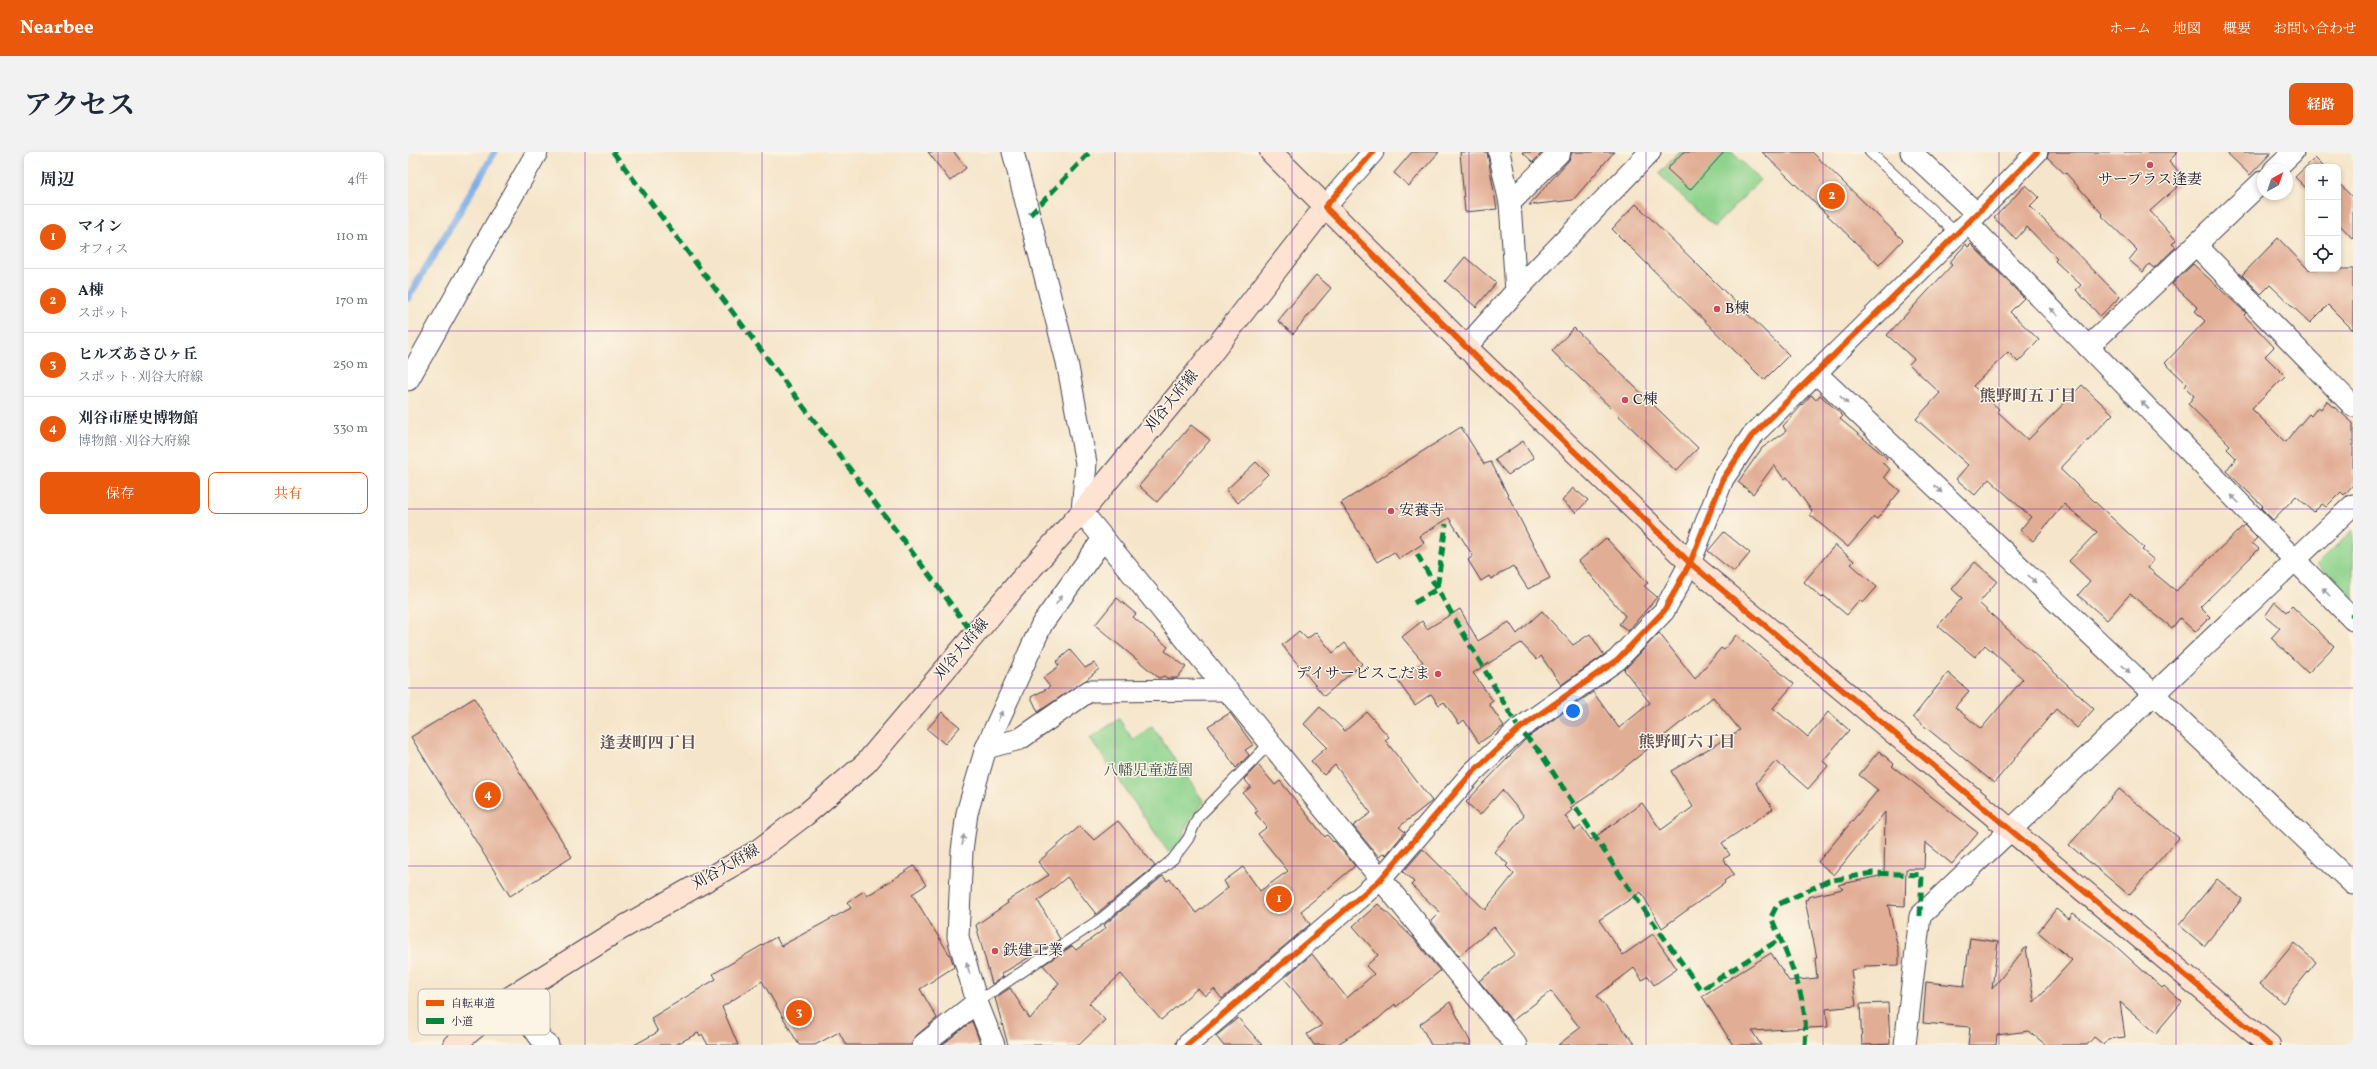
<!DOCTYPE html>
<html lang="ja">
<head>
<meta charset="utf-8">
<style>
	body { margin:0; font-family:Vollkorn,"Noto Serif JP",serif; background:#f2f2f3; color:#1f2937 }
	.controls { position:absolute; right:12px; top:12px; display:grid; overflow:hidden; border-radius:8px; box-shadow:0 2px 6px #0003 }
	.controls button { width:36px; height:36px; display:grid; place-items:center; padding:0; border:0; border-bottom:1px solid #e0e1e3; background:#fff; color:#1f2937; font:20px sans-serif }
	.compass { position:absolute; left:1849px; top:12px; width:36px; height:36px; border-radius:50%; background:#fff; box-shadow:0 2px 6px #0003; rotate:40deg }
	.you { position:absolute; left:1165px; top:559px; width:14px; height:14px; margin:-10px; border:3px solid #fff; border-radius:50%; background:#1a73e8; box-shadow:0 0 0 6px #1a73e833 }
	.badge { display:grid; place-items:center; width:26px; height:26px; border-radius:50%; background:#ea580c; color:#fff; font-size:13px; font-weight:700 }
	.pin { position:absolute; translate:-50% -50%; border:2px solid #fff; box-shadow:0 1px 4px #0006 }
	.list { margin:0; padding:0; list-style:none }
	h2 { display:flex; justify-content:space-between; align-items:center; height:52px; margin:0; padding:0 16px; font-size:17px }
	h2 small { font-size:13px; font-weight:400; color:#747a83 }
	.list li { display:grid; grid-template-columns:26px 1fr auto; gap:12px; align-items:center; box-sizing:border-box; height:64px; padding:0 16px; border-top:1px solid #e0e1e3 }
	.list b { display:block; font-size:15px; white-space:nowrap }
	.list p { margin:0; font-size:13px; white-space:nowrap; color:#747a83 }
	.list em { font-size:13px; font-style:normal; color:#747a83 }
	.actions { display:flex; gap:8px; padding:12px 16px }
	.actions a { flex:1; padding:9px 0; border:1px solid #ea580c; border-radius:8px; text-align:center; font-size:14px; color:#ea580c }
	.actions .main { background:#ea580c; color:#fff }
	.icon { flex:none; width:22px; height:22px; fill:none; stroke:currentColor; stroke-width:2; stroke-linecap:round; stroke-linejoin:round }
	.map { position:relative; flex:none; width:1945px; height:893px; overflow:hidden; border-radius:8px }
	header { display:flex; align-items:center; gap:24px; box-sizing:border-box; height:56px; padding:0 20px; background:#ea580c; color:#fff }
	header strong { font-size:19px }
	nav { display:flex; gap:22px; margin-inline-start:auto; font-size:14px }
	.intro { display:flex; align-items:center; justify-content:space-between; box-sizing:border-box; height:96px; padding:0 24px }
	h1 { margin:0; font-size:28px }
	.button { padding:10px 18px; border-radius:8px; background:#ea580c; color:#fff; font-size:14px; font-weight:700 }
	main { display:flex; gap:24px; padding:0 24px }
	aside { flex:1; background:#fff; border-radius:8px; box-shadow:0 2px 6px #0003 }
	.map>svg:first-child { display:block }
	.park { fill:#8ed38d; stroke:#587a64 }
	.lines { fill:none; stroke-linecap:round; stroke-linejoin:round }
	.stream { stroke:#7bace6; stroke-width:7 }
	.building { fill:#e2ad95; fill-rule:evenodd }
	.lane-casing { stroke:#423f50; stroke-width:12 }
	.street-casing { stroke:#423f50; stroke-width:23 }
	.secondary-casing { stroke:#423f50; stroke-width:24 }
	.lane { stroke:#fff; stroke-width:10 }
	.street { stroke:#fff; stroke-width:21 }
	.secondary { stroke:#fee3d2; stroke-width:22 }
	.quiet { stroke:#00873e; stroke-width:5; stroke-dasharray:10 5; stroke-linecap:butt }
	.cycleway-casing { stroke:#fcf5e5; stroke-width:8 }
	.cycleway { stroke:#e8590c; stroke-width:6 }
	.oneway { fill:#9c9ca7 }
	.grid { fill:none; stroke:#7b2cbf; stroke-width:1; stroke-opacity:0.55 }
	.poi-dot { fill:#d1495b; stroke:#fcf5e5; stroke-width:1.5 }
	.labels { text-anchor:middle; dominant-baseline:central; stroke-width:3; stroke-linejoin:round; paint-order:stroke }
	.poi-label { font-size:15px; fill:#22223b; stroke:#fcf5e5; text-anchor:start }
	.street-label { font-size:15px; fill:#22223b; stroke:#fcf5e5 }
	.park-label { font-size:15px; fill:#425754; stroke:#fcf5e5 }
	.neighbourhood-label { font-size:16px; font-weight:bold; fill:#65535a; stroke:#fcf5e5 }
	.key { fill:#fcf5e5; stroke:#bbb6b2; stroke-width:1 }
	.key-label { font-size:11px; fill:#22223b }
</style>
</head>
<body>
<header>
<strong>Nearbee</strong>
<nav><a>ホーム</a><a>地図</a><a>概要</a><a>お問い合わせ</a></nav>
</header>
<div class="intro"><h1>アクセス</h1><a class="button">経路</a></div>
<main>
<aside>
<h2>周辺<small>4件</small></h2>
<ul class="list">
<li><span class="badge">1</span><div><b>マイン</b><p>オフィス</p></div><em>110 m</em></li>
<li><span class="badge">2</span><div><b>A棟</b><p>スポット</p></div><em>170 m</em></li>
<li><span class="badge">3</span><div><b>ヒルズあさひヶ丘</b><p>スポット · 刈谷大府線</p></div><em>250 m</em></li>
<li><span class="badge">4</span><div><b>刈谷市歴史博物館</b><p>博物館 · 刈谷大府線</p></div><em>330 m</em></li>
</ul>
<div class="actions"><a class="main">保存</a><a>共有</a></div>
</aside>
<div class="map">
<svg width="1945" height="893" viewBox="0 0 1945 893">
	<rect width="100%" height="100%" fill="#fcf5e5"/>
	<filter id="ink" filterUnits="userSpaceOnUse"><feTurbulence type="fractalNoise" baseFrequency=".025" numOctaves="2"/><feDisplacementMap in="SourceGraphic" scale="8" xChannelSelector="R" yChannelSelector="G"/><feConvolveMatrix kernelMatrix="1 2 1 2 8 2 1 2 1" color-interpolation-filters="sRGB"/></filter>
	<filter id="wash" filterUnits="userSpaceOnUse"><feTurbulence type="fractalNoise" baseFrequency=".012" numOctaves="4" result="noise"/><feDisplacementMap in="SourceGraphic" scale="16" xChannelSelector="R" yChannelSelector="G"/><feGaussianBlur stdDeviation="0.9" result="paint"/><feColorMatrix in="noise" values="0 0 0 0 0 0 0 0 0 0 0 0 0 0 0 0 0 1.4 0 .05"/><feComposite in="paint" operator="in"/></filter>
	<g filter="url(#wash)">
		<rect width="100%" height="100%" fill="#f5e5ca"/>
		<g class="park">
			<polygon points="1271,0 1324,0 1352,28 1306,75 1251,22"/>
			<polygon points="1945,378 1945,449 1909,412"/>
			<polygon points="711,567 725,588 744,574 796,650 778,674 774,690 761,701 682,586"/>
		</g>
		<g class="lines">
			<polyline class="stream" points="0,146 87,0"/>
		</g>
		<g id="blocks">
			<g class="building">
				<polygon points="520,0 546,0 558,16 542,29"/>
				<polygon points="1004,0 1031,0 1001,34 986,21"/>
				<polygon points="1052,0 1079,0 1089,57 1057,60"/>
				<polygon points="1114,0 1135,0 1125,10"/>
				<polygon points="1164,0 1206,0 1165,48 1121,53 1161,8"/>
				<polygon points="1275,0 1316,0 1282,38 1259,17"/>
				<polygon points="1354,0 1404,0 1495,88 1471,113"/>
				<polygon points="1641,0 1770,0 1761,9 1778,27 1742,59 1768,88 1764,92 1768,95 1746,116 1741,112 1735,120 1721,108 1729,98 1694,64 1695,63 1658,21 1657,22 1639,5"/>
				<polygon points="1818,0 1864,0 1842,23"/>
				<polygon points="1907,6 1916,15 1900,15 1900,38 1887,25"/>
				<polygon points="1930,30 1945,46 1945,87 1930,71"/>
				<polygon points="1618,33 1631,45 1622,54 1712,145 1692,164 1668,138 1673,133 1647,109 1649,106 1619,75 1608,87 1586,66"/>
				<polygon points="1228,52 1381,203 1356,228 1204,77"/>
				<polygon points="1870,86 1900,117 1945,117 1945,178 1920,153 1902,171 1862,133 1853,142 1834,123"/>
				<polygon points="1558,92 1560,95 1563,92 1616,146 1602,160 1631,188 1610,210 1600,200 1565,234 1591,257 1589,259 1620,288 1674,233 1705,262 1652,317 1736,396 1734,398 1746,408 1740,416 1768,439 1836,373 1849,386 1844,391 1851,397 1792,455 1802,465 1787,480 1772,466 1764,476 1722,442 1699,468 1670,443 1682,429 1661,409 1689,380 1656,352 1625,389 1612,378 1623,365 1581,327 1567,343 1548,327 1560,313 1508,267 1532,241 1501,212 1506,207 1479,183 1544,113 1541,111"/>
				<polygon points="1057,105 1088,131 1068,155 1037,129"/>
				<polygon points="1785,112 1838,161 1836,163 1866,195 1857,204 1877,224 1844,257 1877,290 1901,262 1903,264 1910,255 1913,257 1919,249 1945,271 1945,333 1936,343 1933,340 1918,355 1914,352 1906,360 1888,344 1865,368 1853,356 1855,354 1818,319 1828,306 1819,297 1822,293 1780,252 1786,244 1777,235 1779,232 1757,211 1797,169 1787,159 1790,156 1764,132"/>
				<polygon points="908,123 923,136 885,182 870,169"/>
				<polygon points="1166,176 1290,296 1268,319 1144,199"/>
				<polygon points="1403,243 1408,248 1412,243 1435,264 1432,267 1479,306 1474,311 1482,317 1476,325 1492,339 1469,367 1466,365 1440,395 1402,363 1404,359 1379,325 1376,327 1366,313 1345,342 1330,330 1354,296 1378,279 1375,274"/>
				<polygon points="783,273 802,288 749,350 731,334"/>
				<polygon points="1053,275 1076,312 1083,310 1142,426 1120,437 1105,414 1083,427 1081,424 1073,429 1060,408 1065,404 1041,366 1012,384 1016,391 991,407 986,400 969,410 933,351"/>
				<polygon points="1115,289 1126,306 1100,323 1087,308"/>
				<polygon points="848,310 860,322 830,351 818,338"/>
				<polygon points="1165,336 1180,348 1168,361 1154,349"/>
				<polygon points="1316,380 1342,401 1326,420 1300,399"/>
				<polygon points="1198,386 1240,431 1236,434 1249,445 1220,479 1211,472 1217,464 1171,409"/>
				<polygon points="1427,393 1446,409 1443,412 1469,435 1455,451 1452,448 1439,463 1416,444 1414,446 1396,430"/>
				<polygon points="1567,410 1589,429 1571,451 1686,557 1669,576 1648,557 1586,631 1505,565 1540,521 1561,539 1547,555 1573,577 1615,527 1577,493 1567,505 1530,474 1554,446 1544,437"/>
				<polygon points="709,446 728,462 725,465 760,495 757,499 778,515 769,526 759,526 756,524 751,526 687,473"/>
				<polygon points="1867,450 1878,460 1884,454 1926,494 1900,521 1863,486 1872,476 1857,464"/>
				<polygon points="1052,457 1070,489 1101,470 1109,482 1134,459 1165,493 1182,482 1196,503 1153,533 1133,504 1129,508 1113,491 1065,521 1085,549 1081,552 1096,574 1071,591 1056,568 1051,572 1036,550 1031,553 1023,542 1007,553 989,528 1015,510 994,485 1014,469 1019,477"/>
				<polygon points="891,479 899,487 908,480 925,501 937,491 954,512 916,544 874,493"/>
				<path d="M1251,481L1287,527L1313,496L1316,498L1328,483L1386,532L1365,556L1400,585L1420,560L1441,578L1415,609L1420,614L1400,637L1368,609L1348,631L1365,657L1314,691L1322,703L1315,707L1326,722L1316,729L1317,731L1254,776L1233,740L1191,768L1215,803L1245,782L1269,817L1246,833L1240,824L1234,828L1226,816L1189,844L1228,893H1150L1172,876L1143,839L1104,869L1071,829L1107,802L1086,775L1051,804L1023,769L1032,760L1003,733L1006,730L995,720L1015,697L1077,758L1106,722L1098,714L1100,712L1086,700L1116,664L1094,638L1072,663L1058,650L1119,586L1185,540L1211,576L1242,551L1216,518ZM1305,545L1332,578L1263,619L1285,655L1253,678L1234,651L1183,688L1173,674L1167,678L1157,664L1164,658L1162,656L1183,642Z"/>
				<polygon points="662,498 677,516 686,511 691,517 678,528 630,560 623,545 642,535 635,526 651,514 648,510"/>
				<polygon points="66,546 164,705 102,744 3,585"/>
				<polygon points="912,555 937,579 959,560 981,585 977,588 1024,649 991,675 997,680 978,703 976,701 971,705 945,674 963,661 927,613 916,623 903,609 919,595 896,572"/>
				<polygon points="534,560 552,575 537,592 519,577"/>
				<polygon points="822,561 845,593 837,598 841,603 828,616 800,574"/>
				<polygon points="1471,599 1486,612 1484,614 1570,681 1544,712 1517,690 1516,717 1498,717 1497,754 1480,753 1491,800 1491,813 1456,814 1456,816 1443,818 1448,854 1418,857 1420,875 1344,879 1353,893 1325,893 1294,844 1363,801 1381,829 1409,826 1407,806 1409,806 1397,748 1400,747 1400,745 1435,737 1430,733 1476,723 1477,660 1426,723 1410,710 1470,638 1451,623"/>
				<polygon points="850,613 867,633 872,629 917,685 919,683 925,690 926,689 947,714 893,759 902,772 814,847 806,837 797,844 790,836 753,868 713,822 681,851 697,868 671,893 600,893 587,846 602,836 622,867 651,831 635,813 664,794 668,798 698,776 696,773 755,724 759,729 762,727 788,761 820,736 816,729 835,715 852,739 880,719 850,682 859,675 847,661 850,659 835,641 843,635 836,627"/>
				<polygon points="1711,637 1771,686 1721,743 1661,693"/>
				<polygon points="710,669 747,714 688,762 659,725 630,749 652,787 593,822 595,825 584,832 568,773 600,751 599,749 641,723 630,710 672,674 686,688"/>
				<polygon points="506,714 518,733 504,742 543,805 546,815 512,837 529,866 508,884 503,893 438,893 431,880 407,893 391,893 354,829 314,855 330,893 300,893 294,882 292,884 290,881 267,893 226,893 250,880 243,866 308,827 305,822 368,785 373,794 443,756 439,750 456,739 459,744"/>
				<polygon points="1809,727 1834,747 1796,794 1771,773"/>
				<polygon points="970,752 1006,787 1032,819 988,855 987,852 970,867 928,893 906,893 899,882 914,873 876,826 904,802 939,846 966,822 958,814 970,803 945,774"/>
				<polygon points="1648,757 1661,767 1665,761 1701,788 1754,836 1756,834 1774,850 1748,881 1712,850 1717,885 1700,887 1696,893 1686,885 1679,893 1638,893 1621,879 1589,883 1588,893 1560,893 1562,875 1515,871 1518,830 1556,834 1562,786 1590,790 1584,837 1618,795 1626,850 1664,808 1630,780"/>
				<polygon points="1886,791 1908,810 1875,851 1852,832"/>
				<polygon points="1042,850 1064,893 1023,893 1012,872"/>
				<polygon points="1480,851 1482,892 1454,893 1452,852"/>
				<polygon points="830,866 854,893 815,893 808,884"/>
				<polygon points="564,869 573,893 534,893"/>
			</g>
		</g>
	</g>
	<g filter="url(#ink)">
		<use href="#blocks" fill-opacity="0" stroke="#423f50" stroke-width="1"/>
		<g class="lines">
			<g class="lane-casing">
				<g id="lane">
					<polyline points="1462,0 1549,82"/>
					<polyline points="569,850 694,766 765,707 780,687 790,665 861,592"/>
				</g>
			</g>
			<g class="street-casing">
				<g id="street">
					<polyline points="605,0 659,210 678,311 674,360 1108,893"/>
					<polyline points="1503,0 1569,62"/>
					<polyline points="1866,18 1885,0"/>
					<polyline points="1102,51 1152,0"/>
					<polyline points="917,55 965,0"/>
					<polyline points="1560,71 1945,468"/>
					<polyline points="1788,93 1945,254"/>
					<polyline points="1108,139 1242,0"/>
					<polyline points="1058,195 1108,139 1102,51 1091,0"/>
					<polyline points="1680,195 1855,29"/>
					<polyline points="1408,221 1945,732"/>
					<polyline points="0,228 129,0"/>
					<polyline points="578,596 612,587 681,539 817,538"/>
					<polyline points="103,845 136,891 140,893"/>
					<polyline points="515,893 569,850"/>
					<polyline points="586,893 569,850 550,785 554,699 559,661 578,596 634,472 695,387"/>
					<polyline points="779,893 972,728 1064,621 1111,577 1209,508 1256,459 1282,411 1315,327 1343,285 1569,62 1629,0"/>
					<polyline points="1497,893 1512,764 1945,353"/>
				</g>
			</g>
			<g class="secondary-casing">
				<g id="secondary">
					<polyline points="863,0 1058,195 1282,411 1861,893"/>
					<polyline points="46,893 103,845 207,780 348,700 397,663 458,611 611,430 674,360 781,230 917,55"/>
				</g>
			</g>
			<use href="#lane" class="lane"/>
			<use href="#street" class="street"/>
			<use href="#secondary" class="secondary"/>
			<g class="quiet">
				<polyline points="205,0 566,483"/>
				<polyline points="622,63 682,0"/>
				<polyline points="1009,402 1111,577 1131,599 1216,729 1293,838 1372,787"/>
				<polyline points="1006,451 1029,437 1038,372"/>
				<polyline points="1943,465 1945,463"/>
				<path d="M1397,893C1401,846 1381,808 1363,765L1369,753L1420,729L1465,721L1514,723L1512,764"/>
			</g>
			<g class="cycleway-casing">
				<g id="cycleway">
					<polyline points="965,0 917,55 1058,195 1282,411 1861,893"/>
					<polyline points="779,893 972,728 1064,621 1111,577 1209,508 1256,459 1282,411 1315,327 1343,285 1569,62 1629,0"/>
				</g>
			</g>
			<use href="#cycleway" class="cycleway"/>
		</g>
		<defs><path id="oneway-solid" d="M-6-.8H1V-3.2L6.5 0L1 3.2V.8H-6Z"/></defs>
		<g class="oneway">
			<use href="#oneway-solid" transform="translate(1646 160) rotate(-134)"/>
			<use href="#oneway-solid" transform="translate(1436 248) rotate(44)"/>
			<use href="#oneway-solid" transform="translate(1737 253) rotate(-134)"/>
			<use href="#oneway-solid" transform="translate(1530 337) rotate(44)"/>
			<use href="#oneway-solid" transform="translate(1827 347) rotate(-134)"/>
			<use href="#oneway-solid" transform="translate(1624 427) rotate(44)"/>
			<use href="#oneway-solid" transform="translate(1918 440) rotate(-134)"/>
			<use href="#oneway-solid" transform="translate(651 448) rotate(-54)"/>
			<use href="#oneway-solid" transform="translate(1718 517) rotate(44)"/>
			<use href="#oneway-solid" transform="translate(592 564) rotate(-66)"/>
			<use href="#oneway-solid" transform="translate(555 688) rotate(-81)"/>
			<use href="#oneway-solid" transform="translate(560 816) rotate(-106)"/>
		</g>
	</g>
	<path class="grid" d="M177,0V893M354,0V893M530,0V893M707,0V893M884,0V893M1061,0V893M1238,0V893M1415,0V893M1591,0V893M1768,0V893M0,179H1945M0,357H1945M0,536H1945M0,714H1945"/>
	<g class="poi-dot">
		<circle cx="1742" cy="13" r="4"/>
		<circle cx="1309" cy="157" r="4"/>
		<circle cx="1217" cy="248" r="4"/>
		<circle cx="983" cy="359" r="4"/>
		<circle cx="1030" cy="522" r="4"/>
		<circle cx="587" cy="799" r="4"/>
	</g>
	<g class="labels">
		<g class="poi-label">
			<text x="1742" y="28" text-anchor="middle">サープラス逢妻</text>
			<text x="1317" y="157">B棟</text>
			<text x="1225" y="248">C棟</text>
			<text x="991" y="359">安養寺</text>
			<text x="1022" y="522" text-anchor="end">デイサービスこだま</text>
			<text x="595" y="799">鉄建工業</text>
		</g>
		<g class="street-label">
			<text transform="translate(764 250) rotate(-51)">刈谷大府線</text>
			<text transform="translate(554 498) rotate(-50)">刈谷大府線</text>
			<text transform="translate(318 716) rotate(-30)">刈谷大府線</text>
		</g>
		<g class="park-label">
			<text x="740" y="619">八幡児童遊園</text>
		</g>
		<g class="neighbourhood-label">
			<text x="1620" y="245">熊野町五丁目</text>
			<text x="1279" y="591">熊野町六丁目</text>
			<text x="240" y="592">逢妻町四丁目</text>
		</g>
	</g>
	<rect x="10" y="837" width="132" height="46" rx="6" class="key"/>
	<rect x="18" y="848" width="18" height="6" fill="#e8590c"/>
	<rect x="18" y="866" width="18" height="6" fill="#00873e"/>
	<g class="key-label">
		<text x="43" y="855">自転車道</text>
		<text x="43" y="873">小道</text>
	</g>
</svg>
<div class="controls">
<button>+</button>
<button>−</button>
<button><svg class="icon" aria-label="locate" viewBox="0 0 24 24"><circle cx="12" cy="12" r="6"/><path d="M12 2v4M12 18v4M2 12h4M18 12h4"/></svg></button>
</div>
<svg class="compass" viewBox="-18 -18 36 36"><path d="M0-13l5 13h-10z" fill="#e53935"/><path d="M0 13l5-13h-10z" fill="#747a83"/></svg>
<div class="you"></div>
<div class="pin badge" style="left:871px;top:747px">1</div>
<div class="pin badge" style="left:1424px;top:44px">2</div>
<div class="pin badge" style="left:391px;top:861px">3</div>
<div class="pin badge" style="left:80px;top:643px">4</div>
</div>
</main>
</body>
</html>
